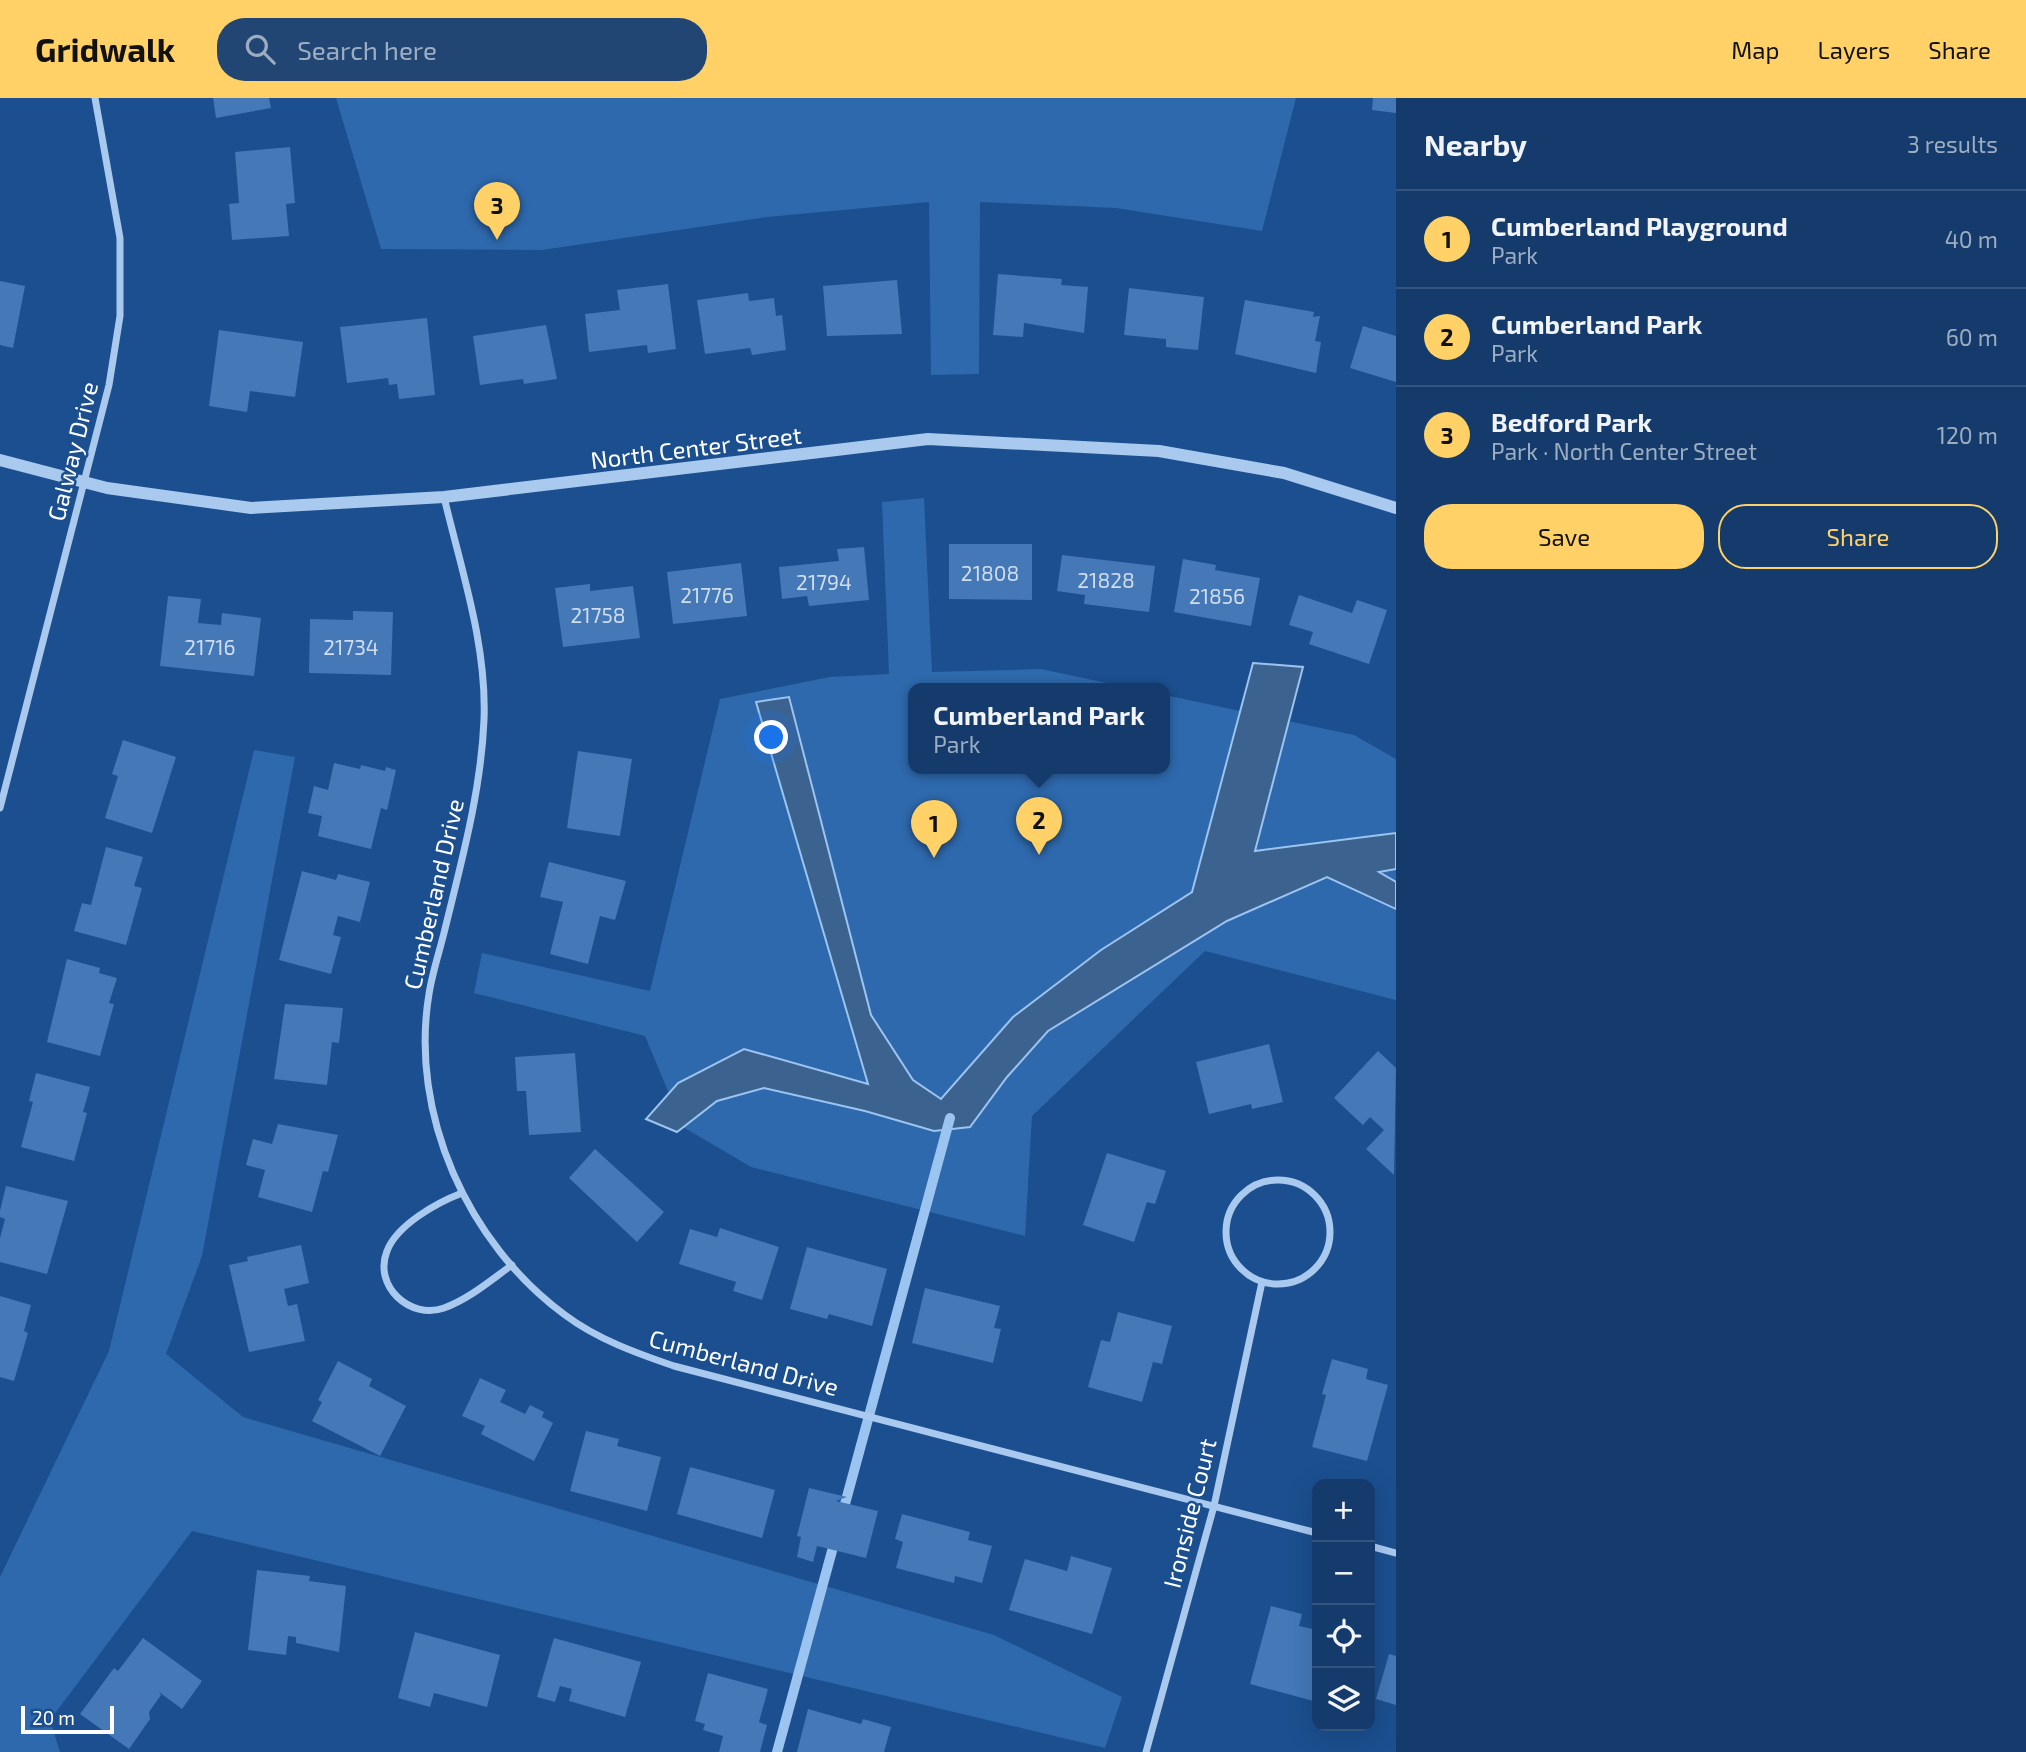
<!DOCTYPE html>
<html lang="en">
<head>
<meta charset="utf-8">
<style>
	body { margin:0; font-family:"Exo 2",sans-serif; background:#214673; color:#f1f3f6 }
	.controls { position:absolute; right:21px; bottom:21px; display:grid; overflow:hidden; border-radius:14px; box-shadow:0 7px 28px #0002 }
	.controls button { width:63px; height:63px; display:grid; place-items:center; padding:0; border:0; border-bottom:2px solid #33557e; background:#143b6b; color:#f1f3f6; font:35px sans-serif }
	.scale { position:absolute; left:21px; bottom:18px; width:93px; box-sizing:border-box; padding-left:7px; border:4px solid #fff; border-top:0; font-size:19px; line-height:24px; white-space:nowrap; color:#fff; -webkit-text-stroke:5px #1b4f8f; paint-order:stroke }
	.you { position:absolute; left:772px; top:640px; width:24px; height:24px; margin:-18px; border:5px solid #fff; border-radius:50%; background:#1a73e8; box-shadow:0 0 0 10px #1a73e833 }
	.badge { display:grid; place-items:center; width:46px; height:46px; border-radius:50%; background:#ffd166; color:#111; font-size:23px; font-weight:700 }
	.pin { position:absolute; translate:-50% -58px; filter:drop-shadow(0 2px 4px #0008) }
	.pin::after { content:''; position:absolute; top:37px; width:24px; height:21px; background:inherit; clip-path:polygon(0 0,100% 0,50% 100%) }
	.popup { position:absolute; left:908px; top:585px; width:262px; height:91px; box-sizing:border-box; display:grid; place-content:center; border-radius:14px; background:#143b6b; filter:drop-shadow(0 2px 5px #0005); font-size:23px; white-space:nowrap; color:#9dadc1 }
	.popup b { font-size:26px; color:#f1f3f6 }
	.popup::after { content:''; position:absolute; left:50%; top:100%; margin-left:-14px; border:14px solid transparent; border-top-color:#143b6b }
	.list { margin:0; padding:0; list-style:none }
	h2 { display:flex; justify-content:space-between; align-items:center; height:91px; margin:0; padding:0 28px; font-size:30px }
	h2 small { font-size:23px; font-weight:400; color:#9dadc1 }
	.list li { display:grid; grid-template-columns:46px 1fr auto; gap:21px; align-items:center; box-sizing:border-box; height:98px; padding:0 28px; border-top:2px solid #33557e }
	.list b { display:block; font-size:26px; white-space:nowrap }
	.list p { margin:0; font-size:23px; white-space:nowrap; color:#9dadc1 }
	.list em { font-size:23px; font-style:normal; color:#9dadc1 }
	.actions { display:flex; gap:14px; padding:21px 28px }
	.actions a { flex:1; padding:16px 0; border:2px solid #ffd166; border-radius:28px; text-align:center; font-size:24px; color:#ffd166 }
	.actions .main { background:#ffd166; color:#111 }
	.icon { flex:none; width:38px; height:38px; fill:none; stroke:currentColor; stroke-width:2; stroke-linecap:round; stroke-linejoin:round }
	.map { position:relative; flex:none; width:1396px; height:1654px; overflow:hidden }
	header { display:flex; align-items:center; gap:42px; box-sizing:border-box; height:98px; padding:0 35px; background:#ffd166; color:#111 }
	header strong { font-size:33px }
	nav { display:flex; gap:38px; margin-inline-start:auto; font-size:24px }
	.search { width:490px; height:63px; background:#214673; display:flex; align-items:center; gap:18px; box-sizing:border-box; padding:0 24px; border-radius:28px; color:#9dadc1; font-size:26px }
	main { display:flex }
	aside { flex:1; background:#143b6b }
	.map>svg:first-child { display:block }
	.green { fill:#2e69ad }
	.water { fill:#3c6290; stroke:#9cc4f0; stroke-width:2 }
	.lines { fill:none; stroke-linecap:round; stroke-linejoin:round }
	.stream { stroke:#9cc4f0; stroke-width:10 }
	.building { fill:#4478b7 }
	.minor { stroke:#a9c9ee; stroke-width:7 }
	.tertiary { stroke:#a9c9ee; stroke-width:12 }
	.labels { text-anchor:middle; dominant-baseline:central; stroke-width:5; stroke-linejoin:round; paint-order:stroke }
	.number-label { font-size:21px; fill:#d0dded }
	.street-label { font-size:24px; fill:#fff; stroke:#1b4f8f }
</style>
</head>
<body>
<header>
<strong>Gridwalk</strong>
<div class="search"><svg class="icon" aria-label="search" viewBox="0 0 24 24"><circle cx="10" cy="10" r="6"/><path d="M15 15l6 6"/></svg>Search here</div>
<nav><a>Map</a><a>Layers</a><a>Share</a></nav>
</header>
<main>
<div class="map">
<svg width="1396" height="1654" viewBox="0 0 1396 1654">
	<rect width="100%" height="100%" fill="#1b4f8f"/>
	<g class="green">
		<polygon points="336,0 1296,0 1262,133 1116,110 980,104 979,276 931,277 929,104 767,119 542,152 381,151"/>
		<polygon points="924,400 932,574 1041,571 1135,591 913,591 913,671 1165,671 1165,597 1354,637 1396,661 1396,902 1205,853 1032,1018 1025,1138 751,1069 683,1029 645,938 474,895 482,855 650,893 720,601 830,579 889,576 882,404"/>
		<polygon points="254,652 295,659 202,1158 166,1256 243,1319 994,1537 1122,1599 1105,1650 192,1433 50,1622 60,1654 0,1654 0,1479 109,1253"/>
	</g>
	<polygon class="water" points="1253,565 1303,569 1255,753 1396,735 1396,771 1379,774 1396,784 1396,811 1327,779 1227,823 1048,933 1007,979 970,1029 934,1033 865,1013 764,990 717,1003 677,1034 646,1021 678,985 744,951 868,986 756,604 789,599 871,917 913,982 941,1001 1013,919 1101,852 1192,794"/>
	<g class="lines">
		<g class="stream">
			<polyline points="842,1417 950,1020"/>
			<polyline points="777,1654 835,1442"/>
		</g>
	</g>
	<g class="building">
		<polygon points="213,0 269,0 271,10 216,20"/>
		<polygon points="1373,0 1396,0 1396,15 1372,12"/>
		<polygon points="290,49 295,105 286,106 289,138 232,142 229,106 239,105 235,54"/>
		<polygon points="998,176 1062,181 1061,187 1088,189 1084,235 1024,225 1023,239 993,237"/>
		<polygon points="897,182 902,236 827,238 823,188"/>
		<polygon points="0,183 25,188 13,250 0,247"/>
		<polygon points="668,186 676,251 648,255 647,247 589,254 585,216 620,212 617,192"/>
		<polygon points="1129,190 1204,199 1198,252 1166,249 1166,241 1124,237"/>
		<polygon points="748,195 749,203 774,200 776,218 782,217 786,252 752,257 750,250 705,256 697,202"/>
		<polygon points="1245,202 1314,214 1313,219 1320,218 1315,243 1321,244 1316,275 1235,256"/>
		<polygon points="427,220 435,297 399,301 397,286 389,287 388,280 347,285 340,229"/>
		<polygon points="546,227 557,281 524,286 523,281 480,287 473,238"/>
		<polygon points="1363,228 1396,238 1396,284 1350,270"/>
		<polygon points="219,232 303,244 295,299 250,293 247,314 209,308"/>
		<polygon points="949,446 1032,446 1032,502 949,501"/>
		<polygon points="864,449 869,502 809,508 807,498 782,501 779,469 839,463 837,451"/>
		<polygon points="1062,457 1155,468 1149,514 1084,506 1085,497 1057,493"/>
		<polygon points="1183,461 1216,467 1215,472 1260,480 1251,528 1174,514"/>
		<polygon points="741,465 747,518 673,526 667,474"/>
		<polygon points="590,486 590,493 633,488 640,540 563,549 555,490"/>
		<polygon points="1299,497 1352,515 1357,502 1387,512 1369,566 1309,546 1313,534 1289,527"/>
		<polygon points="168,498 201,501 198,525 221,527 222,515 261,520 254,578 160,568"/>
		<polygon points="353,513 393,514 391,577 309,575 310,521 353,522"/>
		<polygon points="123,642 176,659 152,735 105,720 118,678 112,676"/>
		<polygon points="578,653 632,661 620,738 567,730"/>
		<polygon points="334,665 360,671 361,667 385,673 386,669 396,672 387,712 381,710 371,751 318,738 322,718 308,715 314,688 328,692"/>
		<polygon points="106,749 143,759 134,788 142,790 126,847 74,833 82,805 91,807"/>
		<polygon points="549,764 626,783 615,822 600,818 588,866 550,856 563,804 540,799"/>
		<polygon points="302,773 336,782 338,776 370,784 360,824 338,818 333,837 341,839 331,876 279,862"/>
		<polygon points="67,861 100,870 99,875 117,880 109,905 114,906 100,958 47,944"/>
		<polygon points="285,906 343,910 339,945 332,944 327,987 274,981"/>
		<polygon points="1269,946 1283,1004 1252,1011 1251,1006 1209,1016 1196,964"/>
		<polygon points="1378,953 1396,970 1394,1077 1366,1051 1384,1032 1370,1019 1363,1027 1334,1000"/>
		<polygon points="575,955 581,1034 529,1037 526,993 517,993 515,959"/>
		<polygon points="36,975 90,989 83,1014 87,1015 74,1063 21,1049 33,1004 29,1003"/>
		<polygon points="278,1026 338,1037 328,1074 323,1073 312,1114 258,1099 265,1072 246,1067 253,1041 272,1046"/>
		<polygon points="595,1051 664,1114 637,1144 569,1080"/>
		<polygon points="1107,1055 1166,1073 1155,1106 1147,1104 1134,1144 1083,1127"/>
		<polygon points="6,1088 68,1103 47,1176 0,1164 0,1140 5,1121 0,1119 0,1113"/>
		<polygon points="720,1130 779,1149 762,1202 733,1193 736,1184 679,1166 690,1131 717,1139"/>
		<polygon points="301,1147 309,1185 284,1191 288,1208 297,1206 305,1243 249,1254 229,1167 248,1163 247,1159"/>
		<polygon points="807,1149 887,1171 872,1228 829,1216 827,1221 790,1211"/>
		<polygon points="925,1190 1000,1208 994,1230 1001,1231 993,1265 912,1245"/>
		<polygon points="0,1198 31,1207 24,1233 28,1235 14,1283 0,1279"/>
		<polygon points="1118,1214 1172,1228 1162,1266 1153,1264 1142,1304 1088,1289 1101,1242 1110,1244"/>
		<polygon points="1332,1261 1368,1271 1366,1281 1388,1287 1367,1363 1312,1349 1326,1297 1322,1296"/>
		<polygon points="338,1263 372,1281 369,1288 406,1308 380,1358 312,1323 322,1304 318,1302"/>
		<polygon points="480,1280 506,1292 500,1304 525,1316 530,1307 544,1314 542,1319 553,1325 534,1363 481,1336 485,1328 462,1318"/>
		<polygon points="586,1333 619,1341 617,1348 661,1359 647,1413 570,1393"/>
		<polygon points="690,1369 775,1392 762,1440 677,1416"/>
		<polygon points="809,1390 847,1399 836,1403 878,1413 866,1460 817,1448 813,1464 797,1459 801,1439 797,1438"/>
		<polygon points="902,1416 970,1434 968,1442 992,1448 982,1485 955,1478 954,1485 896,1470 903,1444 895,1441"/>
		<polygon points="1071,1458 1112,1470 1092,1536 1009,1512 1025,1461 1067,1473"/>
		<polygon points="257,1472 310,1478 309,1483 346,1488 339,1554 296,1545 296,1539 288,1538 286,1557 248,1552"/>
		<polygon points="1271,1508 1302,1516 1299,1528 1317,1532 1317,1604 1250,1586"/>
		<polygon points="415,1534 500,1557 487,1609 434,1595 430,1609 398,1600"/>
		<polygon points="143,1540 202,1583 182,1611 159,1594 161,1597 149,1614 150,1621 129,1651 80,1616 114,1570 118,1573"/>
		<polygon points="554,1540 641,1564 625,1619 569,1603 572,1591 560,1588 555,1604 537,1599"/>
		<polygon points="1389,1556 1396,1558 1396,1607 1376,1601"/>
		<polygon points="708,1575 768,1591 759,1624 767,1627 760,1654 719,1654 723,1638 703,1632 705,1626 695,1623"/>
		<polygon points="808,1611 861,1626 863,1621 891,1629 884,1654 797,1654"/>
	</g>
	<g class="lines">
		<g class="minor">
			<path d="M444,399C461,471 487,546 484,622C481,694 461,765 444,835C439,855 432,876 429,896C409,1016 468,1146 565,1217C597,1241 636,1255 674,1268L1317,1435"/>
			<polyline points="0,710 109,287 120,218 120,140 95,0"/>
			<circle cx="1278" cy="1134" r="52"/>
			<path d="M462,1095C436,1105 397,1127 387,1153C373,1188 410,1222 444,1210C469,1201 491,1182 512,1167"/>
			<polyline points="1370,1448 1396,1455"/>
			<polyline points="1146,1654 1214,1408 1262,1184"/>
		</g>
		<polyline class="tertiary" points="0,362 107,390 251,410 444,399 928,341 1159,353 1284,375 1396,410"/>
	</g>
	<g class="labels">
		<g class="number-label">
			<text x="990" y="474">21808</text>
			<text x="1106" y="481">21828</text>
			<text x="824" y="483">21794</text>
			<text x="707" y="496">21776</text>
			<text x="1217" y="497">21856</text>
			<text x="598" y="516">21758</text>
			<text x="210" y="548">21716</text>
			<text x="351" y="548">21734</text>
		</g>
		<g class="street-label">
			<text transform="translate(696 349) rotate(-7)">North Center Street</text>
			<text transform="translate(72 353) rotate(-76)">Galway Drive</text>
			<text transform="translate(433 796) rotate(-77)">Cumberland Drive</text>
			<text transform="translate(744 1264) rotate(15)">Cumberland Drive</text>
			<text transform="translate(1189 1415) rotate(-76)">Ironside Court</text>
		</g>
	</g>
</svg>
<div class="controls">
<button>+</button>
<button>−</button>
<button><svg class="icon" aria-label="locate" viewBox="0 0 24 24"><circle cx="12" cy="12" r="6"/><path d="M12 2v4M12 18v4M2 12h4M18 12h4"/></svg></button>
<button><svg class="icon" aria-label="layers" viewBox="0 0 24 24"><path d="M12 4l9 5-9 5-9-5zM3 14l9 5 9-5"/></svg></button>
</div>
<div class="scale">20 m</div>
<div class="you"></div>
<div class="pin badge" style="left:934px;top:760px">1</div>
<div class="pin badge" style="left:1039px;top:757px">2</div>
<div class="popup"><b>Cumberland Park</b>Park</div>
<div class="pin badge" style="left:497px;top:142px">3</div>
</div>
<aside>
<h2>Nearby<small>3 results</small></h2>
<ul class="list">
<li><span class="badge">1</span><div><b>Cumberland Playground</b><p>Park</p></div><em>40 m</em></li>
<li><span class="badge">2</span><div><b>Cumberland Park</b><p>Park</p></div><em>60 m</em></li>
<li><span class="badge">3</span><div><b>Bedford Park</b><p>Park · North Center Street</p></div><em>120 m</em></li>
</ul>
<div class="actions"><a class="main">Save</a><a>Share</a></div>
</aside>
</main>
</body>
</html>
